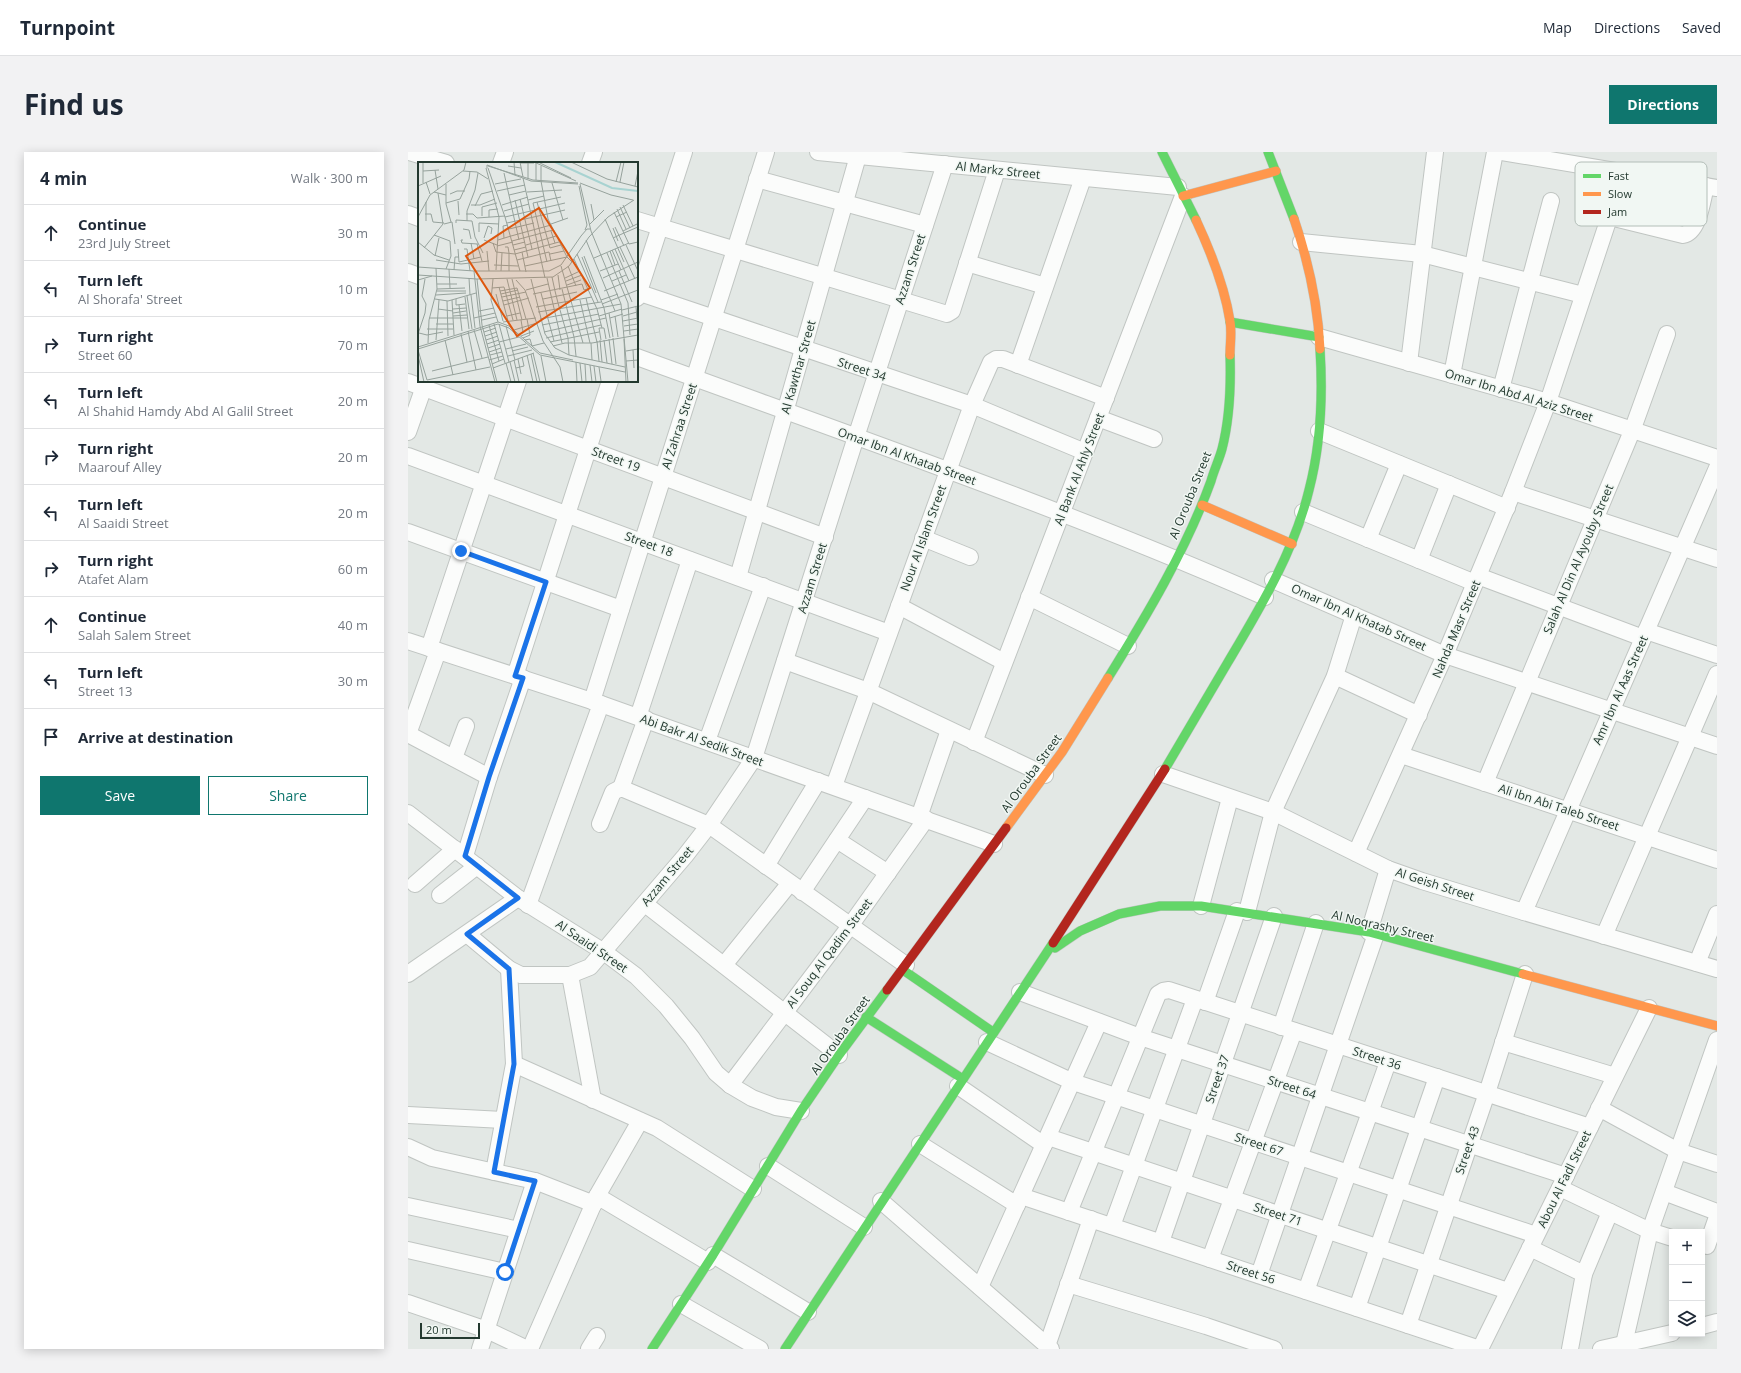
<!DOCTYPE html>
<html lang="en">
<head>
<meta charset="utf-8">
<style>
	body { margin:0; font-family:"Open Sans",sans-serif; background:#f2f2f3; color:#1f2937 }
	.controls { position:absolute; right:12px; bottom:12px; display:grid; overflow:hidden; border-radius:0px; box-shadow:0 2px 10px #0003 }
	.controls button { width:36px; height:36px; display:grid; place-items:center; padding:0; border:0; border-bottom:1px solid #e0e1e3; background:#fff; color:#1f2937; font:20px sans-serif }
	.scale { position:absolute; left:12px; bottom:10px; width:60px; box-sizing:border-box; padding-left:4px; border:2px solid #23392f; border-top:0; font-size:11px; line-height:14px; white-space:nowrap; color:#23392f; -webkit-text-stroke:3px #f1f7f3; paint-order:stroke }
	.stop { position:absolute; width:12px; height:12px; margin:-9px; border:3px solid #1a73e8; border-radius:50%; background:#fff }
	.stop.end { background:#1a73e8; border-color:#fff; box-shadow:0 1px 4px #0008 }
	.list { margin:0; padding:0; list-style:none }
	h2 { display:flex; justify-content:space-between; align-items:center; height:52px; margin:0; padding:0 16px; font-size:17px }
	h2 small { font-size:13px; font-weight:400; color:#747a83 }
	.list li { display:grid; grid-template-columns:26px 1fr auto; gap:12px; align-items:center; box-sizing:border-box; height:56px; padding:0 16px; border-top:1px solid #e0e1e3 }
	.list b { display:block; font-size:15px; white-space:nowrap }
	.list p { margin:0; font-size:13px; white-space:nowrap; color:#747a83 }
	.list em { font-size:13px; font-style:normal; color:#747a83 }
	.actions { display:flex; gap:8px; padding:12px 16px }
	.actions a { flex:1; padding:9px 0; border:1px solid #0f766e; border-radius:0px; text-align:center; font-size:14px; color:#0f766e }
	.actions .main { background:#0f766e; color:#fff }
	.icon { flex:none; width:22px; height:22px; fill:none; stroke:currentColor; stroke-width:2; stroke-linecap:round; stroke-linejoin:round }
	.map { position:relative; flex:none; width:1309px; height:1197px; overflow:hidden; border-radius:0px }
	header { display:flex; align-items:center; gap:24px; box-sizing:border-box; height:56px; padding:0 20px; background:#fff; border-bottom:1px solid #e0e1e3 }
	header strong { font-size:19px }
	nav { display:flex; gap:22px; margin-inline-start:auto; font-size:14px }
	.intro { display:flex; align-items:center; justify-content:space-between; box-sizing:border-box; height:96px; padding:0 24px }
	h1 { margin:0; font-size:28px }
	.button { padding:10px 18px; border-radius:0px; background:#0f766e; color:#fff; font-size:14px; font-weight:700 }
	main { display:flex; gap:24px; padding:0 24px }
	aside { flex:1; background:#fff; border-radius:0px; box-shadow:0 2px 10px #0003 }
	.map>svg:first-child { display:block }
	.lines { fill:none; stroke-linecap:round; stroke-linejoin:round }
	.street-casing { stroke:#c0c5c2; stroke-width:18 }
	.fast-casing { stroke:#c0c6c2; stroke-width:10 }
	.slow-casing { stroke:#c0c6c2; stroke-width:10 }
	.jam-casing { stroke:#c0c6c2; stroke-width:10 }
	.street { stroke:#fbfcfb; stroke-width:16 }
	.fast { stroke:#63d668; stroke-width:9 }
	.slow { stroke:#ff974d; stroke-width:9 }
	.jam { stroke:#b3261e; stroke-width:9 }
	.route { stroke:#1a73e8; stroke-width:5 }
	.labels { text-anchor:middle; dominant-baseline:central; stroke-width:3; stroke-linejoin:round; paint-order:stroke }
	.street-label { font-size:12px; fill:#23392f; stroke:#f1f7f3 }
	.inset-river { fill:none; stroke:#a8d3d1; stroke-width:2 }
	.inset-road { fill:none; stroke:#96a29c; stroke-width:1 }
	.view { fill:#de570e; fill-opacity:0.15; stroke:#de570e; stroke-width:2 }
	.inset-edge { fill:none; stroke:#23392f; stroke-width:2 }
	.key { fill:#f1f7f3; stroke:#b3beb8; stroke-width:1 }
	.key-label { font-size:11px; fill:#23392f }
</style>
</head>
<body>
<header>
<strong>Turnpoint</strong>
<nav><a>Map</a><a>Directions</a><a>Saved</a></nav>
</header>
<div class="intro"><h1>Find us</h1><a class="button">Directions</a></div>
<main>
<aside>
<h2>4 min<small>Walk · 300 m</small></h2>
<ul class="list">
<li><svg class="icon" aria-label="ahead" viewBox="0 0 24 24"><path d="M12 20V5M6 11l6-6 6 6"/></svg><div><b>Continue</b><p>23rd July Street</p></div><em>30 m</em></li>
<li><svg class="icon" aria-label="left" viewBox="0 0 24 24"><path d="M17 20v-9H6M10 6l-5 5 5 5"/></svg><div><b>Turn left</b><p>Al Shorafa' Street</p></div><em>10 m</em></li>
<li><svg class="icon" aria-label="right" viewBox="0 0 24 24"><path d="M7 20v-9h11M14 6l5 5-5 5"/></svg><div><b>Turn right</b><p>Street 60</p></div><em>70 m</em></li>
<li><svg class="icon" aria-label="left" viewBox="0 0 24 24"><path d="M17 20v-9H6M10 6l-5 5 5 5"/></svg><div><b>Turn left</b><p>Al Shahid Hamdy Abd Al Galil Street</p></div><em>20 m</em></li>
<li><svg class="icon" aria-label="right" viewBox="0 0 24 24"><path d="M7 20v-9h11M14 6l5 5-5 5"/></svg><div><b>Turn right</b><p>Maarouf Alley</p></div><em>20 m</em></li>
<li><svg class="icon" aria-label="left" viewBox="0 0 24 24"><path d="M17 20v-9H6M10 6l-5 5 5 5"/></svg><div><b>Turn left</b><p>Al Saaidi Street</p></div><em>20 m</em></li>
<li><svg class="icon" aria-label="right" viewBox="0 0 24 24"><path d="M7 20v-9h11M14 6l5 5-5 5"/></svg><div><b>Turn right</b><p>Atafet Alam</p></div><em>60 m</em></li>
<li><svg class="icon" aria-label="ahead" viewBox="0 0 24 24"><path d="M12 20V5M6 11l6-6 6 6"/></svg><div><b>Continue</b><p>Salah Salem Street</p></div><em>40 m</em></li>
<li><svg class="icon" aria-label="left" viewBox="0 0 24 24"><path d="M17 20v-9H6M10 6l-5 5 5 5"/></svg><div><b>Turn left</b><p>Street 13</p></div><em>30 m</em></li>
<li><svg class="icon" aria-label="arrive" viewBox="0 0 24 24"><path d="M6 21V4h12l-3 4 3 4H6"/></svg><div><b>Arrive at destination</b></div></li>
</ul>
<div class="actions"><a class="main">Save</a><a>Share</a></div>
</aside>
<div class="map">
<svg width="1309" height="1197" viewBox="0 0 1309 1197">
	<rect width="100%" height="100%" fill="#e3e8e5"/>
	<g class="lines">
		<g class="street-casing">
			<g id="street">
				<polyline points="1,0 38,11"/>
				<polyline points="410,0 770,35"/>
				<polyline points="1094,0 1309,36"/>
				<polyline points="93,11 97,0"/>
				<polyline points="182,11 186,0"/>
				<polyline points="349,27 517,73"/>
				<polyline points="0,62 11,66"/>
				<polyline points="229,68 539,162 544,159 589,18"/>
				<polyline points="1216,68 1227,22"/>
				<polyline points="893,90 1014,102 1175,143"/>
				<polyline points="559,111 637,134"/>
				<polyline points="0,120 11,124"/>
				<polyline points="229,140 564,253 677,300"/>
				<polyline points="229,146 276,0"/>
				<polyline points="911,185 1140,250 1309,306"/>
				<path d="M229,205C439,282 652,355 857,445"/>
				<polyline points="1001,211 1027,0"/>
				<polyline points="610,213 675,26"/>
				<polyline points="1044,223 1087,0"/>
				<polyline points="0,230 417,385"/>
				<polyline points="1093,237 1143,49"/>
				<polyline points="690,266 746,287"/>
				<polyline points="911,279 1099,356"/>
				<polyline points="0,280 18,229"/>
				<polyline points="0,304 481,481"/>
				<polyline points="1105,340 1309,407"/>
				<polyline points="895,360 1067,431"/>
				<polyline points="0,380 213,457"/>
				<polyline points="515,386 562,405"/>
				<polyline points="960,387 991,312"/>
				<polyline points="1011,408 1041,332"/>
				<polyline points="1070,424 1235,486"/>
				<polyline points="330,425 450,4"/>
				<polyline points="865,428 1037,503 1309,594"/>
				<polyline points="621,445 720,494"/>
				<polyline points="491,454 596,510"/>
				<polyline points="1238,479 1309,503"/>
				<polyline points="0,489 193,552 586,692"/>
				<polyline points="21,496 110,229"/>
				<polyline points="377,509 460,539 637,623"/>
				<polyline points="107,524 202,229"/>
				<polyline points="927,524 1011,563"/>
				<polyline points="184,549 358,0"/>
				<polyline points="230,565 282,408"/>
				<polyline points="0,582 81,625"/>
				<polyline points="0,582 30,499"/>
				<polyline points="299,589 355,434"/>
				<polyline points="566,590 775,44"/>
				<polyline points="993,603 1309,708"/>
				<polyline points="46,606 58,574"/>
				<polyline points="755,622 865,660 980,717 1014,729 1116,760 1309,817"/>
				<polyline points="1077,631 1224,279 1259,182"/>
				<polyline points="426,634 540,319 564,253 583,210 588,207 595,207 698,246"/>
				<polyline points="213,636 238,567"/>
				<polyline points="0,661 110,746 196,800 228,824 258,854 284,886 308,921 322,933 344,946 368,955 393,959"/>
				<polyline points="511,665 541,578"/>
				<polyline points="192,672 205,640 213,636 301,673 498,813"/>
				<polyline points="429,688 480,721"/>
				<path d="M948,701L1037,503L1105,340L1140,250L1200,69L1206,66L1275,83C1291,80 1294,49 1298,34"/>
				<polyline points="57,704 81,625 115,526"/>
				<polyline points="358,714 410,629"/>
				<polyline points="7,732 47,697"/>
				<polyline points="394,740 457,646"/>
				<polyline points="32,743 69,714"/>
				<polyline points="237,752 431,903"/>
				<polyline points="120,753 193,552"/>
				<polyline points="793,754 822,646"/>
				<polyline points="839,760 865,660 927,524 946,463"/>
				<polyline points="1116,760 1309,316"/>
				<polyline points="961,780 980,717"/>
				<polyline points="59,782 101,817 113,823 162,823 182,815 277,704 301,673 346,606 448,285 537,12"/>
				<polyline points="1196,784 1309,522"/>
				<polyline points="1289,811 1309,762"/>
				<polyline points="316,813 382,731"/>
				<polyline points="0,822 110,746"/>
				<polyline points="162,823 185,948"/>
				<polyline points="612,840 732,885 1158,1024"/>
				<polyline points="797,850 829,759"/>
				<polyline points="873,875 908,771"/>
				<polyline points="579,890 665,930 1128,1083"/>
				<polyline points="1095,890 1207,924"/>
				<polyline points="106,912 249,976 345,1037"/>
				<polyline points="322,933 442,774 518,667"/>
				<polyline points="550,934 636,993"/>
				<polyline points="1191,956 1270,999 1309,1012"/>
				<polyline points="0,963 95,968"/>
				<polyline points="640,985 1100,1139"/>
				<polyline points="512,992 609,1053"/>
				<polyline points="0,995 24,1006 127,1029 186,1052"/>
				<polyline points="360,1014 456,1075"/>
				<polyline points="86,1020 106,912 101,817"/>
				<polyline points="1152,1036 1242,1079 1264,1086"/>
				<polyline points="1256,1040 1309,1060"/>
				<polyline points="189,1044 300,1110"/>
				<polyline points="613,1044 1072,1197"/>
				<polyline points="473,1049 643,1197"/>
				<polyline points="0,1054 111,1078"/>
				<polyline points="661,1060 750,842 755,839 761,838 1182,975"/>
				<polyline points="704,1074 787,847"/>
				<polyline points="753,1090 866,764"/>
				<polyline points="1299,1094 1309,1065"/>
				<polyline points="1122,1096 1176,1122"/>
				<polyline points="0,1098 97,1120"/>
				<polyline points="305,1103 400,1160"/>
				<polyline points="802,1107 886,879"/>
				<polyline points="851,1123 968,782"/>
				<polyline points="660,1132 798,1174 866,1197"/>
				<polyline points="572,1135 691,870"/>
				<polyline points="898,1139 980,910"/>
				<polyline points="0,1151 79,1178 119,1197"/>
				<polyline points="273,1152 352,1197"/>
				<polyline points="949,1156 1029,925"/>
				<polyline points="1000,1173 1079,941 1117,822"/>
				<polyline points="1294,1174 1309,1170"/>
				<polyline points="1216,1192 1242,1079 1309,888"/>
				<polyline points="639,1194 683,1067"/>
				<polyline points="72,1197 127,1029"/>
				<polyline points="122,1197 189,1044 232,969"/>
				<polyline points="181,1197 189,1184"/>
				<polyline points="1072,1197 1241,856"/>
				<polyline points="1162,1197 1176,1122 1202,1060"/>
				<polyline points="1193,1197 1264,1181"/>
			</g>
		</g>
		<g class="fast-casing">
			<g id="fast">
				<polyline points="754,0 788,68"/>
				<polyline points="860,0 886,67"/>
				<polyline points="822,170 911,185"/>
				<path d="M700,526C739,463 778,398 803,329C806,318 811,308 814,297C822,266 823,234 822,203"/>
				<path d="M757,617C778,582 799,546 820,510C852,456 886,400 901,338C913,292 915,244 912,197"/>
				<polyline points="647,796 672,779 711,762 752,754 793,754 961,780 1115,822"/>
				<polyline points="495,818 585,880"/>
				<polyline points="458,865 555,927"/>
				<polyline points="244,1197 305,1103 393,959 431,903 479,838"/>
				<polyline points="377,1197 645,791"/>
			</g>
		</g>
		<g class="slow-casing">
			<g id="slow">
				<polyline points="775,44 868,19"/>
				<path d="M886,67C900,108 910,153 912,197"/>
				<path d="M788,68C802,98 817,137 822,169C824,180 822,192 822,203"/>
				<polyline points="794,353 884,392"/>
				<polyline points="598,676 654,600 700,526"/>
				<polyline points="1115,822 1309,874"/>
			</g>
		</g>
		<g class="jam-casing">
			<g id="jam">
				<polyline points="645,791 757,617"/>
				<polyline points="479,838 598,676"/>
			</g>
		</g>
		<use href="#street" class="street"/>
		<use href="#fast" class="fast"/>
		<use href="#slow" class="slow"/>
		<use href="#jam" class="jam"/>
	</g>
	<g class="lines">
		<polyline class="route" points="53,399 138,430 107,524 115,526 81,625 57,704 110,746 59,782 101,817 106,912 86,1020 127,1029 97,1120"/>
	</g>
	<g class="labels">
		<g class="street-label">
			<text transform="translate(590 18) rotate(6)">Al Markz Street</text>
			<text transform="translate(502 117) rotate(-72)">Azzam Street</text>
			<text transform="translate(390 215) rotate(-74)">Al Kawthar Street</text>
			<text transform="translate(454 217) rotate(18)">Street 34</text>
			<text transform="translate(1111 243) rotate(17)">Omar Ibn Abd Al Aziz Street</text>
			<text transform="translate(271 274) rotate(-72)">Al Zahraa Street</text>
			<text transform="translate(499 304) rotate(20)">Omar Ibn Al Khatab Street</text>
			<text transform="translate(208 307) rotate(20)">Street 19</text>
			<text transform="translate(671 317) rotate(-69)">Al Bank Al Ahly Street</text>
			<text transform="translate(782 343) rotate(-68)">Al Orouba Street</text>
			<text transform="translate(515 386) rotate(-70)">Nour Al Islam Street</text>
			<text transform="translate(241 392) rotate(20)">Street 18</text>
			<text transform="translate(1170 407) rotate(-67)">Salah Al Din Al Ayouby Street</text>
			<text transform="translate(404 426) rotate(-73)">Azzam Street</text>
			<text transform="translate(951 465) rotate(24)">Omar Ibn Al Khatab Street</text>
			<text transform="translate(1048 477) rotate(-67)">Nahda Masr Street</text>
			<text transform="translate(1212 538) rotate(-66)">Amr Ibn Al Aas Street</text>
			<text transform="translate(294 588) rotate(20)">Abi Bakr Al Sedik Street</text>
			<text transform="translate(623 621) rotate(-54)">Al Orouba Street</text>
			<text transform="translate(1151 655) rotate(18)">Ali Ibn Abi Taleb Street</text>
			<text transform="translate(259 724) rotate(-50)">Azzam Street</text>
			<text transform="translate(1027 732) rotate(18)">Al Geish Street</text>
			<text transform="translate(975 774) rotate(13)">Al Noqrashy Street</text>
			<text transform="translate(184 794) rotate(34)">Al Saaidi Street</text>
			<text transform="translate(421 801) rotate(-53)">Al Souq Al Qadim Street</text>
			<text transform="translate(432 883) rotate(-55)">Al Orouba Street</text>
			<text transform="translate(969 906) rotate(18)">Street 36</text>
			<text transform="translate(809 927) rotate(-71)">Street 37</text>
			<text transform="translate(884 935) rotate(18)">Street 64</text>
			<text transform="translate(851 992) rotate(18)">Street 67</text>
			<text transform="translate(1059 998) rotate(-71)">Street 43</text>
			<text transform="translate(1156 1027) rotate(-64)">Abou Al Fadl Street</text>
			<text transform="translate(870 1062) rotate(18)">Street 71</text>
			<text transform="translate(843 1120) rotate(18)">Street 56</text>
		</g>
	</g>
	<g transform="translate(10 10)">
		<rect width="220" height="220" fill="#e3e8e5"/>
		<path class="inset-river" d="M137,0L194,26L220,29"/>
		<path class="inset-road" d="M5,0V21M96,0L97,13M102,0L105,15M116,0L158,19M120,0L153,16M153,0L189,17L220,25M102,1H116M110,1V17M118,1V18M70,4L115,18L160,21M90,4L103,6M123,4V19L130,57L149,95M68,6L81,55L78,108M69,6V3L113,19L160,22M70,6L87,55L102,109M17,8L20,27M5,9L21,8M45,9L59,10L70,17M86,11L101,78M105,16L127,116M8,20L12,32M198,20L203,0M202,20L206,0M134,21L145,58M162,21L193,33L215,38M28,22V42L33,60M77,22L103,17M162,22L173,69L203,142L210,220M0,24L23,14M161,24L169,63L167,68M217,24L220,9M79,29L107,23M16,30L28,33M109,30L144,28M32,32L39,29H47M91,33L108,29M102,37L114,87M97,38L110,95M110,38L126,34M40,39L41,53M8,40V59M119,40L132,86L143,83M28,41L42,37L51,17L52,9M115,41L129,100M115,41L143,35M173,42L176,58M53,43H62L77,37M84,43L110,35M205,43L215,64M57,44L63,32L75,29M202,45L212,66M199,47L208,67M86,49L111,42M196,50L211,82L220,80M7,52H13L15,60L26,61M48,52H55L59,56L87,54M64,54V45L79,41M0,55L12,33L46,8L48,0M71,55V48L80,47M87,55L147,41M198,55L209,50M187,57L206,100M49,59V49L57,28L60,11M38,61V58L54,59L57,75L65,91M89,61L147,48M26,62L34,60L37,82M133,62L150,56M171,63L186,48M197,65L206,84M195,66L200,79M45,67L51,68L53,77M91,67L116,61M133,69L137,81M205,69L219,62M61,70V61L81,62M206,71L220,65M16,73L32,79L33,94L28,107M93,74L133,63M66,76L70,64L74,66L73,72M86,76L85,64L90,63M195,76L206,71M45,78H43L44,81L60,82M66,78L79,83M80,78L93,74M168,78L197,149M94,79L135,68M0,80L16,93L31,98M53,81L56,97M75,81L78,90L97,92L141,80M59,82L64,99M95,83L107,80M108,83L138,74M208,83L220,109M79,84L95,80M87,85H90L91,91V109M202,85L217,117M6,86L25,62L20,31M40,87L41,100M46,87H49L52,109M197,87L211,119M96,88L108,85M194,88L203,108M69,89L71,109M192,89L197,103M104,90L108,110M189,91L210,141L212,173M132,92L146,89M159,92L180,140M17,94L21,76M166,94L186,146M164,95L178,131M176,96L211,81M156,97L179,147L184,166M18,98L43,102L71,99M99,98L131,90L133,99M41,100L63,95M76,103L100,104M107,104L149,95L154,100M143,104L165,181M150,104L158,124M0,105L56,109H131L143,103L163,74L169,67H172M31,107L32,126M36,108L37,95H41M56,109L62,164L77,220M83,109L84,91M182,109L200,102M201,109L214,140M0,113L59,117L135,115L151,104L171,75L190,55L216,38M140,113L142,128M134,115L137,129M51,116L52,133M129,116L144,181M147,116L162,109M185,116L220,100M59,117L64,163L79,220M75,117L73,138L80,160M89,117L99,158M94,117L104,158M113,117L127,172L137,186L151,193L207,205M0,118L14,114M98,118L107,128L125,179L142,205L145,220M148,119L164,113M194,119L208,113M19,122H39M149,123L163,118M81,125L90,159M86,125L95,158M74,126L86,125M19,127L47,126M144,127L156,175L158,194M108,128L130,122M19,129H48M82,129L99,126L108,157M137,129L140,141M186,129L220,115M123,131L136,179M78,132L85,159M83,132L100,128M115,132L164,122L166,128L169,127M18,133L48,131M53,133L57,166M49,134L54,167M47,135L51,167M84,135L108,130M168,136L171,149M17,137L30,139L58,131M38,137V143L47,142M125,137L159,130M34,138L36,173M162,138L172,181M183,138L200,132M29,139L30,174M85,139L102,135M140,141L150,176L151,193M184,142L220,128M41,143L44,169M86,143L111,136M118,145L174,135M218,145L220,167M186,146L192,176M20,147L35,149M35,147L48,146M171,148L179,180M204,148L220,144M61,149L76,146M120,150L183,140M35,151L48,149M191,151L195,175M35,154L49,153M89,154L102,151M181,154L204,147M197,154L200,175M205,154L219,150M11,156H49M56,156L77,151M192,156L205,152M122,157L203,142M64,158L78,155M205,159L220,156M85,160L118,156M18,162H35M76,162L87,201M81,162L91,200M71,163L81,199M124,163L181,152M88,164L97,198M206,164L220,162M9,167H35M56,168L64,196M96,168L119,161M50,169L58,208M206,169L220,167M66,170L78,166M126,170L188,156M1,171L9,173L25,170M0,172L7,151L8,142L4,134L7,117M43,172L49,200M101,173L105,170L103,158M67,174L79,170M103,174L116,169M105,176L112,173L109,157M128,176L183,163M195,176L198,202M191,177L194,202M206,177L208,220M18,178L21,138M27,178L35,213M68,178L80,174M107,178L112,177L114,184M182,178L184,200M183,178L181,166H186L188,177M186,178L189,201M179,179L181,199M81,180L101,175M132,180L181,170M10,181L11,158L19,127L18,106M173,181L174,198M69,182L81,178M114,184L126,181M135,184L147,181H174L220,173M0,185L80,160L91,164L122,191L155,198M70,186L82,182M0,187L80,162L91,166L122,193L207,210M88,187L108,182M0,188L9,218M215,188L216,206M94,189L110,185M208,189L220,187M71,190L83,186M115,191L122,220M113,192L119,220M0,193L6,220M72,193L84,190M109,193L115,220M90,194L114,188M123,194L128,220M100,197L103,212M71,198L85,194M96,198L101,220M208,199L220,198M92,200L97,220M158,200L159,220M88,201L93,220M162,201L164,220M74,202L86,197M167,202L168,220M172,203L174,220M176,204L178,220M181,205L183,219M75,206L116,191M98,206L106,204L104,195M14,209L70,195M9,218L72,205"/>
		<path class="view" d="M121,46L172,126L99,174L48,94Z"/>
		<rect width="220" height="220" class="inset-edge"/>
	</g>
	<rect x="1167" y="10" width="132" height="64" rx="6" class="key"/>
	<rect x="1175" y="22" width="18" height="4" fill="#63d668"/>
	<rect x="1175" y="40" width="18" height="4" fill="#ff974d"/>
	<rect x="1175" y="58" width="18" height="4" fill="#b3261e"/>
	<g class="key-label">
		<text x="1200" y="28">Fast</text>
		<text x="1200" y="46">Slow</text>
		<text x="1200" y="64">Jam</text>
	</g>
</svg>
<div class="controls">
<button>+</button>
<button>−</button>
<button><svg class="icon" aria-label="layers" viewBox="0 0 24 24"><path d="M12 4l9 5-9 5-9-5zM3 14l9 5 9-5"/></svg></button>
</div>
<div class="scale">20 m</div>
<div class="stop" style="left:97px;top:1120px"></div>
<div class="stop end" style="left:53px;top:399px"></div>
</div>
</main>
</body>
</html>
